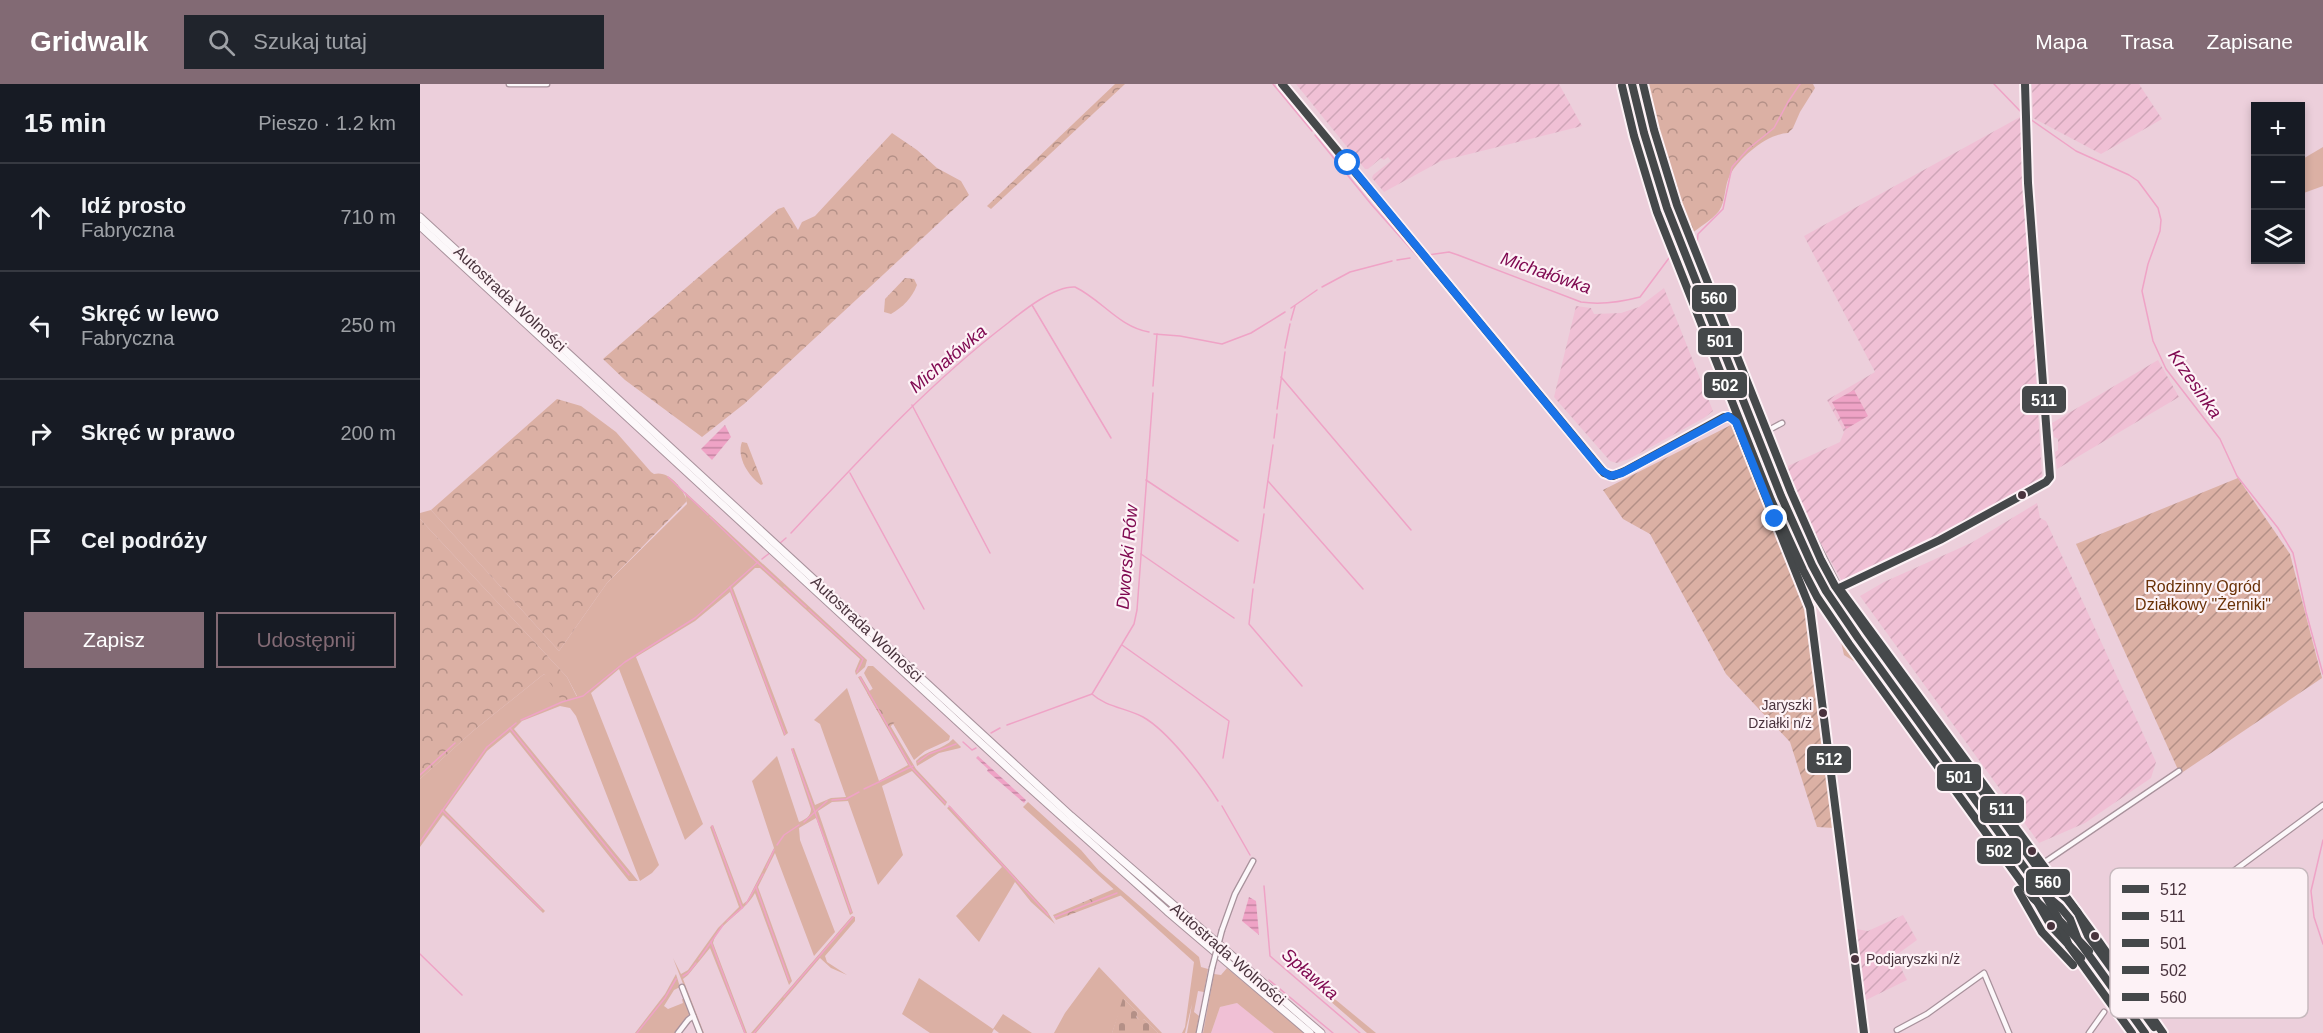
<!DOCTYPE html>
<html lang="pl">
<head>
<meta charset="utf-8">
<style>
	body { margin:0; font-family:Arial,sans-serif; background:#20242c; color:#f1f3f6 }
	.controls { position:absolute; right:18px; top:18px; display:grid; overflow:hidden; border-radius:0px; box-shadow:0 3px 9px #0003 }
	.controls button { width:54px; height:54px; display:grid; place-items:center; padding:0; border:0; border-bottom:2px solid #363941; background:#171b24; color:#f1f3f6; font:30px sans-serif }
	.stop { position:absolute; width:18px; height:18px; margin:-14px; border:4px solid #1a73e8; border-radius:50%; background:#fff }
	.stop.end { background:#1a73e8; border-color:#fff; box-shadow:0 2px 6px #0008 }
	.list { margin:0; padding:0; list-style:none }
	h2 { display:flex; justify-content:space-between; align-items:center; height:78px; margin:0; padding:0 24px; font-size:26px }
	h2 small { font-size:20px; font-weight:400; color:#9ea1a6 }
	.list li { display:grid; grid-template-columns:39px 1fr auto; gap:18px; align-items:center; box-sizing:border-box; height:108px; padding:0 24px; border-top:2px solid #363941 }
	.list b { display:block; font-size:22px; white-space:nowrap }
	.list p { margin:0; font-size:20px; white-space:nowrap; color:#9ea1a6 }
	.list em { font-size:20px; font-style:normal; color:#9ea1a6 }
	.actions { display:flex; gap:12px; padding:18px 24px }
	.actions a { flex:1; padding:14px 0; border:2px solid #826a74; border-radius:0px; text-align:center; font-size:21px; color:#826a74 }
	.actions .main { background:#826a74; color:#fff }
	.icon { flex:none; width:33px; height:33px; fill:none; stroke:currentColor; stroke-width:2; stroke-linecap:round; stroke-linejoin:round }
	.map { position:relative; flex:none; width:1903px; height:949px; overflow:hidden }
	header { display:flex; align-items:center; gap:36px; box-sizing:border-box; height:84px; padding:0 30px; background:#826a74; color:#fff }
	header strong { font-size:28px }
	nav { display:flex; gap:33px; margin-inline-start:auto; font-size:21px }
	.search { width:420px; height:54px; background:#20242c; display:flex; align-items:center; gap:15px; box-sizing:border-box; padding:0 21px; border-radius:0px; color:#9ea1a6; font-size:22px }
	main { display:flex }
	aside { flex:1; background:#171b24 }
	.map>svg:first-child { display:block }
	.built { fill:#f0c0d5 }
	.industrial { fill:url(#industrial-furrows) }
	.green { fill:#dbb0a4 }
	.forest { fill:url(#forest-crowns) }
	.cemetery { fill:url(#cemetery-stones) }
	.garden { fill:url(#garden-furrows) }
	.water { fill:url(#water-rules) }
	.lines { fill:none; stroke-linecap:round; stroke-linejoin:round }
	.stream { stroke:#efa3c6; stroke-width:1.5 }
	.minor-casing { stroke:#a8929c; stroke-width:7 }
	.highway-casing { stroke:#a8929c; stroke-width:9 }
	.minor { stroke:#fcf8fa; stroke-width:4.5 }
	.highway { stroke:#fcf8fa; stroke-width:7 }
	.minor-bridge-casing { stroke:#a8929c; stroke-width:7; stroke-linecap:butt }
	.minor-bridge { stroke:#fcf8fa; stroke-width:4.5 }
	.bus-1-casing { stroke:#fdf2f6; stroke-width:12 }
	.bus-2-casing { stroke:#fdf2f6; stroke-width:12 }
	.bus-3-casing { stroke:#fdf2f6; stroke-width:12 }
	.bus-4-casing { stroke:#fdf2f6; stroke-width:12 }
	.bus-5-casing { stroke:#fdf2f6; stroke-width:12 }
	.bus-1 { stroke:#45484a; stroke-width:8 }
	.bus-2 { stroke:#45484a; stroke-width:8 }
	.bus-3 { stroke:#45484a; stroke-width:8 }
	.bus-4 { stroke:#45484a; stroke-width:8 }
	.bus-5 { stroke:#45484a; stroke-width:8 }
	.route { stroke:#1a73e8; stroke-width:8 }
	.bus-dot { fill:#49333d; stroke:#fdf2f6; stroke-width:2 }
	.labels { text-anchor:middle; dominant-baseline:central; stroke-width:4.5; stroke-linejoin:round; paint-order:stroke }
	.bus-label { font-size:14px; fill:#49333d; stroke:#fdf2f6; text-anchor:end }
	.street-label { font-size:16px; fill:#49333d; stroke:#fdf2f6 }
	.park-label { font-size:16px; fill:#693107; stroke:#fdf2f6 }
	.water-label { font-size:18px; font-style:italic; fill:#800b52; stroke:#fdf2f6 }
	.key { fill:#fdf2f6; stroke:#c7b9be; stroke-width:1.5 }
	.key-label { font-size:16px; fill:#49333d }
	.line-badge { stroke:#fdf2f6; stroke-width:2 }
	.badge-label { font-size:16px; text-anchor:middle; font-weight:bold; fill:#fff }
</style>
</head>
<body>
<header>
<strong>Gridwalk</strong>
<div class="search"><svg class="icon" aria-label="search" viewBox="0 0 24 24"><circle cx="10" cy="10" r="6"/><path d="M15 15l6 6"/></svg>Szukaj tutaj</div>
<nav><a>Mapa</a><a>Trasa</a><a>Zapisane</a></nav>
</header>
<main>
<aside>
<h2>15 min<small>Pieszo · 1.2 km</small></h2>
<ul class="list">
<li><svg class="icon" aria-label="ahead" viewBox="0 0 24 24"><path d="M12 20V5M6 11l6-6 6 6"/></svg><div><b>Idź prosto</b><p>Fabryczna</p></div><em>710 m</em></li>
<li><svg class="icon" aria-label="left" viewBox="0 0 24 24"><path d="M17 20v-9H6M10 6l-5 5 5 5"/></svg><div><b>Skręć w lewo</b><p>Fabryczna</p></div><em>250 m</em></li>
<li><svg class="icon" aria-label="right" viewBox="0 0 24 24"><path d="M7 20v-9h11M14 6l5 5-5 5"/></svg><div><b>Skręć w prawo</b></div><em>200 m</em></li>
<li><svg class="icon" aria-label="arrive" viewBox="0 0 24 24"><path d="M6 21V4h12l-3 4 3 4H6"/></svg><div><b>Cel podróży</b></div></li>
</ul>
<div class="actions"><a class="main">Zapisz</a><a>Udostępnij</a></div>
</aside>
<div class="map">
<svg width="1903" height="949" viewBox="0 0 1903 949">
	<defs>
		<pattern id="industrial-furrows" width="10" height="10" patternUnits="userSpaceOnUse" patternTransform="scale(1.5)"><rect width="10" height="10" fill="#f0c0d5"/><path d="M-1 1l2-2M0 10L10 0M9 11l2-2" fill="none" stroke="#cfa5b8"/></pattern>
		<pattern id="forest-crowns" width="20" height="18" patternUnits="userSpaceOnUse" patternTransform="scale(1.5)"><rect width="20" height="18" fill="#dbb0a4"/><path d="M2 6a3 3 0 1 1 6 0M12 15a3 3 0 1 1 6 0" fill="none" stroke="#b49087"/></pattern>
		<pattern id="cemetery-stones" width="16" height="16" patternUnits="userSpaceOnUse" patternTransform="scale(1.5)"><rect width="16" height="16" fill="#dbb0a4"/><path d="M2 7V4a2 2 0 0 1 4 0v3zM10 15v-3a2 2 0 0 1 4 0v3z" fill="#b49087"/></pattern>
		<pattern id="garden-furrows" width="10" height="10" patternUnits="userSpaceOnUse" patternTransform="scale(1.5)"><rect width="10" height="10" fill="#dbb0a4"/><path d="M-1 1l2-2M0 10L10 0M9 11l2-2" fill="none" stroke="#b49087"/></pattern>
		<pattern id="water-rules" width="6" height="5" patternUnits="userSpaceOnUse" patternTransform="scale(1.5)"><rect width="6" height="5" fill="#efa3c6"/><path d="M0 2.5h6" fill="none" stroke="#c485a2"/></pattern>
	</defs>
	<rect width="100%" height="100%" fill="#eccfdb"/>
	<polygon class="built" points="817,919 819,920 854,949 791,949 800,923"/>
	<g class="industrial">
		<polygon points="876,0 1139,0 1162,42 1021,77 964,108 952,94 953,91 971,77 968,73 964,76 961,74 948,85 945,85"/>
		<polygon points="1612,0 1719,0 1742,35 1681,70 1613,34"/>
		<polygon points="1600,33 1622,393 1540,440 1422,497 1366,397 1368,382 1420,358 1424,348 1407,316 1455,288 1384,152"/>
		<polygon points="1244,204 1293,327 1284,334 1209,375 1197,379 1190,377 1134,313 1156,222 1171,224 1174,230 1201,229 1219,223"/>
		<polygon points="1738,276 1759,313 1637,385 1635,368 1638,366 1638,355 1634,353 1632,339"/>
		<polygon points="1617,419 1620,434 1626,437 1736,678 1731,694 1665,739 1619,759 1440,512 1464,498 1551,459"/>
		<polygon points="1483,831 1497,856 1475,872 1487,896 1442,918 1436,845 1448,847"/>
	</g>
	<g class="green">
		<polygon points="1903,63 1903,102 1881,110 1881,76"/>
		<polygon points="265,408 447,576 445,583 436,591 435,587 440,575 340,484 335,484 313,504 368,649 364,652 310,508 275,537 216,573 283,740 265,756 199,585 171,609 239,781 232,789 220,797 156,632 150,624 140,622 102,637 94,645 218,797 209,797 90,648 67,667 25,726 125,827 123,829 23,731 0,763 0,695 53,647 124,590 148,615 157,612 147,593 0,435 0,429 11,426 139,567 187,499 267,420"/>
		<polygon points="1406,530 1443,581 1443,583 1424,571 1421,558"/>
		<polygon points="448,582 453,582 530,652 529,656 505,667 494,676 446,593 444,589"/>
		<path d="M441,592L496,685L527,718L525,722L492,687L462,702L483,771L458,801L428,717L412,718L398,727L433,829L430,831L396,734L379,744L380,756L415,848L394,872L355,769L338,803L372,897L369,901L335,809C325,828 298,839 293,859L327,949H324L290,864L268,891L263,895L284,949H282L253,874L261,890L268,886L298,844L319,823L290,743L293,741L323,820L327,817L354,764L332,697L357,672L379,738C385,736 391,732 391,725L371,665L374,664L395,721L411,714L426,713L400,640L394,636L427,604L459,697L488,681L438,593Z"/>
		<path d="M538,631L737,812L897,949H894C772,846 654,740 536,633Z"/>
		<path d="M533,655L541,663L540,664L519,669L497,682L496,677C506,666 523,666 533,655Z"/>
		<polygon points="608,718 661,766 679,787 779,873 781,883 788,885 784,908 778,907 774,928 779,932 776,949 767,949 772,920 765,949 762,949 765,943 774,878 603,723"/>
		<polygon points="530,722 627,827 635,840 611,818 595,798 559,858 536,832 582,783 527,724"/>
		<polygon points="432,832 435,833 435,837 405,872 407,878 427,891 411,884 400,874 336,949 331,949"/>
		<polygon points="679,883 742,949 738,949 724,935 721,938 716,932 718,929 704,915 692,949 634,949 645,929"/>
		<polygon points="807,884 884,949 854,949 817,919 800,923 791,949 783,949 794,890 801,891"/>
		<polygon points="256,890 260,903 254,906 244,922 248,925 263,919 262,915 264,915 270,929 256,949 215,949 245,910"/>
		<polygon points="499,894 573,945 583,930 612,949 579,949 574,945 572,949 510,949 482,930"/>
	</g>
	<g class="forest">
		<polygon points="695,0 705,0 571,125 567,122"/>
		<path d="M1224,0H1393L1395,4L1380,28L1373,44L1368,49C1347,50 1320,73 1310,91C1304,102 1306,117 1299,127C1292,136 1279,143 1270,151C1251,102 1233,52 1224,0Z"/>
		<polygon points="472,49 497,66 517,84 541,97 549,111 324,320 282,353 205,296 183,275 358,125 364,123 378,146 382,138 395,132"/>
		<path d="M485,194L494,195L497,201C492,214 483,223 471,230L464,228L465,215Z"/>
		<path d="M137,315L161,322L196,348L231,388L234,390C249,386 263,404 267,417L187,499L139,567L11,426Z"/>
		<path d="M322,358L327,359L343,400L341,401C329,393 316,373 322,358Z"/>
		<polygon points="0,435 147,593 157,613 142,617 124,590 53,647 0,695"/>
		<polygon points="456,602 462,607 462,616 476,637 468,645 447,609"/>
		<polygon points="694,805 702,811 636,836 633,831"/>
		<polygon points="902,910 916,916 956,949 947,949"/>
	</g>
	<polygon class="cemetery" points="703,914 718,929 716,933 721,937 724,935 738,949 692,949"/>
	<g class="garden">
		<polygon points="1311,341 1315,344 1384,517 1414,744 1397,743 1370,658 1306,590 1230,450 1203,435 1183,406"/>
		<polygon points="1818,394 1870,470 1902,594 1760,690 1656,460"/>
	</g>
	<g class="water">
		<polygon points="1434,306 1448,332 1426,345 1412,318"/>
		<polygon points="305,341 311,353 292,376 281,365"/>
		<polygon points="558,672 606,716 604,719 567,687 568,685 556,674"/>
		<polygon points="829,813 836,817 839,851 822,837"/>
	</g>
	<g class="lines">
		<g class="stream">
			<polyline points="853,0 892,47"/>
			<polyline points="1574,0 1602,29"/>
			<polyline points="1610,35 1656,67 1709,91 1718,97 1738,124 1741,136 1740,147 1728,180 1722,207 1733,257 1746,285 1800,355 1817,392 1858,444 1873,469 1886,528 1903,590"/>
			<polyline points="895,51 951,120 998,173"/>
			<polyline points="1269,163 1277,161 1278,150 1303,125 1312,83 1328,65 1354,44 1368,18 1380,0"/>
			<path d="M1008,171L1029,168L1038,171L1161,218C1181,221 1201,218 1220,213L1252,170"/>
			<polyline points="977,176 990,174"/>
			<polyline points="902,203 930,188 972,177"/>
			<polyline points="612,221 691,354"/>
			<polyline points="871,224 897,206"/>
			<polyline points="871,236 875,222"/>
			<polyline points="734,250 760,252 802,260 831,249 865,228"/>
			<polyline points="865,264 870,240"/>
			<polyline points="861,293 991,446"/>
			<polyline points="733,302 737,250"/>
			<polyline points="492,321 570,469"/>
			<polyline points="857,325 865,268"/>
			<polyline points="854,354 857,330"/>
			<polyline points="430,389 504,525"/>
			<polyline points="248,393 288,431"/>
			<polyline points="726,396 818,457"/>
			<polyline points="848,397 943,505"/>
			<polyline points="844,424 853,361"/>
			<polyline points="290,433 327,469"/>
			<path d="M371,449C440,375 507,301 588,239C604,226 634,202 655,203C682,216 699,243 729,248"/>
			<polyline points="359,460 366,454"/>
			<polyline points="328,470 359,498"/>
			<polyline points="721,470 814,534"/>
			<polyline points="342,475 351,468"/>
			<polyline points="834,499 844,430"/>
			<polyline points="310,503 365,650"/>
			<polyline points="364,503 386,523"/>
			<polyline points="833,505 829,540 882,602"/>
			<polyline points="389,526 443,575 437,588"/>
			<polyline points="702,561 809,637 803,674"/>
			<polyline points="440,593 491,683 525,719"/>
			<path d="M672,610C686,623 706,624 723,633C748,647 783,693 798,717"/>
			<polyline points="101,636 142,618 163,612 205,578 275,534 338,478"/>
			<polyline points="587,641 672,610 714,540 717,526 733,309"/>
			<polyline points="90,644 209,791"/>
			<polyline points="571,649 580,644"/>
			<polyline points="543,658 552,666 556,664"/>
			<polyline points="372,665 431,828"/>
			<polyline points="498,678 509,670 536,660"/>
			<polyline points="0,691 35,659"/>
			<polyline points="444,705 493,682"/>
			<polyline points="412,716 426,715 439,708"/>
			<polyline points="529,722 628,831"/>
			<polyline points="802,722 830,771"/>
			<polyline points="22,726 121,825"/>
			<polyline points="384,738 407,717"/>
			<polyline points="292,742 322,824"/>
			<polyline points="1903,756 1891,807 1894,833 1903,860"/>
			<polyline points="0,758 67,663 96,639"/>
			<polyline points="357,761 364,751 379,741"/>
			<polyline points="346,784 354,766"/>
			<polyline points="844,802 850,872 940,949"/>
			<polyline points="336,803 369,896"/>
			<polyline points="326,820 343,790"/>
			<polyline points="635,833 697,809"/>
			<polyline points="307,837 323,823"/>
			<polyline points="291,858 325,949"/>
			<polyline points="0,870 42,911"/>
			<polyline points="279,875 303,841"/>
			<polyline points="263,892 268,889 276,879"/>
			<polyline points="849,896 913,949"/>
			<polyline points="364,913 433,833"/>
			<polyline points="217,949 245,914 256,895"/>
			<polyline points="334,949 361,917"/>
		</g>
		<g class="minor-casing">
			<g id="minor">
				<polyline points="89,0 127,0"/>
				<polyline points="862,0 1184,389 1193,392 1205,387 1304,333 1311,333 1316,338 1390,524 1444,949"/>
				<polyline points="1362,339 1347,347 1347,354 1360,387 1424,513 1612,767 1743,949"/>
				<polyline points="1419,504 1520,456 1626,398 1630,393 1608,99 1605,0"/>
				<polyline points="1622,780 1759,687"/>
				<polyline points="802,846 815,810 833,777"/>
				<polyline points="1704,895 1746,837 1903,721"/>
				<polyline points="262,903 280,949"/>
				<polyline points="1477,946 1507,930 1564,889 1589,949"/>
				<polyline points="258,949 268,936 273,932"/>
				<polyline points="779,949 792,884"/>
				<polyline points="1669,949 1684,928"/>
			</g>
		</g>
		<g class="highway-casing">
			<g id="highway">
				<polyline points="1206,0 1218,49 1241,124 1356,413 1388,489 1427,552 1716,949"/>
				<path d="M1212,0C1232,97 1272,188 1308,279C1335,346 1359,416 1392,481C1405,507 1421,530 1438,554L1725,949"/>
				<polyline points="0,133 651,732 901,949"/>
				<polyline points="0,142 601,696 747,827 890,949"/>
			</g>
		</g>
		<use href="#minor" class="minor"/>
		<use href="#highway" class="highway"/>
		<g class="minor-bridge-casing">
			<polyline id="minor-bridge" points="792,884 802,846"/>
		</g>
		<use href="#minor-bridge" class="minor-bridge"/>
		<g class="bus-1-casing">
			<polyline id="bus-1" points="862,0 1184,389 1193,392 1205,387 1304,333 1311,333 1316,338 1390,524 1444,949"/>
		</g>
		<g class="bus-2-casing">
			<g id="bus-2">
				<polyline points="1419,504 1520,456 1626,398 1630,393 1608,99 1605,0"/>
				<polyline points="1419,504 1675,852 1743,949"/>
			</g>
		</g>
		<g class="bus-3-casing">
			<g id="bus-3">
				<polyline points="1212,0 1224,49 1247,124 1361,412 1392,481 1406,507 1438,554 1622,808 1640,823 1650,835 1658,856 1725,949"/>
				<polyline points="1607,800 1631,842 1661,874"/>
			</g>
		</g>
		<g class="bus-4-casing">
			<g id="bus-4">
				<polyline points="1202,2 1214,52 1237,128 1351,416 1383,486 1397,513 1429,560 1613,814 1641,841 1649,862 1712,949"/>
				<polyline points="1598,806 1622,848 1653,881"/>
			</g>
		</g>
		<g class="bus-5-casing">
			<g id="bus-5">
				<polyline points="1223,0 1234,46 1257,121 1371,408 1401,476 1415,502 1447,548 1630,801 1647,815 1658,829 1668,852 1734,943"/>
				<polyline points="1616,794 1639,836 1669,867"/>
			</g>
		</g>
		<use href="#bus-1" class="bus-1"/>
		<use href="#bus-2" class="bus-2"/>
		<use href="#bus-3" class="bus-3"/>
		<use href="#bus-4" class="bus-4"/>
		<use href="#bus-5" class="bus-5"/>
	</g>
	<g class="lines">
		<polyline class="route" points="928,79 1181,386 1190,392 1202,389 1308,332 1316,338 1355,435"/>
	</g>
	<g class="bus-dot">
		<circle cx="1602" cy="411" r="5"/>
		<circle cx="1403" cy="629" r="5"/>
		<circle cx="1612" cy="767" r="5"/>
		<circle cx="1631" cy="842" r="5"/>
		<circle cx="1675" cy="852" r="5"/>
		<circle cx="1435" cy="875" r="5"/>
	</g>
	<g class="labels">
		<g class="bus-label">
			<text x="1392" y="621">Jaryszki<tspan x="1392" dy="18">Działki n/ż</tspan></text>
			<text x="1446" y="875" text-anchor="start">Podjaryszki n/ż</text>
		</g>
		<g class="street-label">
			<text transform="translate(90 215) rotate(43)">Autostrada Wolności</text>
			<text transform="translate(447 545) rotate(43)">Autostrada Wolności</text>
			<text transform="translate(808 870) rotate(41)">Autostrada Wolności</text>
		</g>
		<g class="park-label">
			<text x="1783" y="502">Rodzinny Ogród<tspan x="1783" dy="18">Działkowy "Żerniki"</tspan></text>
		</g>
		<g class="water-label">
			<text transform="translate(1126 189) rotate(19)">Michałówka</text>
			<text transform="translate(528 275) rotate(-40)">Michałówka</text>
			<text transform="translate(1775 300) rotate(55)">Krzesinka</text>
			<text transform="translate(707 473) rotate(-85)">Dworski Rów</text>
			<text transform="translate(890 890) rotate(41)">Spławka</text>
		</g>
	</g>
	<rect x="1690" y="784" width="198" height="150" rx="9" class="key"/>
	<rect x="1702" y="801" width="27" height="8" fill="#45484a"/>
	<rect x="1702" y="828" width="27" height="8" fill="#45484a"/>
	<rect x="1702" y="855" width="27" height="8" fill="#45484a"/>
	<rect x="1702" y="882" width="27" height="8" fill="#45484a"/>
	<rect x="1702" y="909" width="27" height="8" fill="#45484a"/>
	<g class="key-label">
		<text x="1740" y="811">512</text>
		<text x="1740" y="838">511</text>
		<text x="1740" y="865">501</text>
		<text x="1740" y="892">502</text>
		<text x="1740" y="919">560</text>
	</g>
	<g class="line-badge">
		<rect x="1271" y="200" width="46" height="29" rx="6" fill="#45484a"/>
		<rect x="1277" y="243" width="46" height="29" rx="6" fill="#45484a"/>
		<rect x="1283" y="287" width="45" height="28" rx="6" fill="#45484a"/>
		<rect x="1601" y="301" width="46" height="29" rx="6" fill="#45484a"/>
		<rect x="1386" y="661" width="46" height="29" rx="6" fill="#45484a"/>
		<rect x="1516" y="679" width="46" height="29" rx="6" fill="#45484a"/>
		<rect x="1559" y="711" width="46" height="29" rx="6" fill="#45484a"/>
		<rect x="1556" y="753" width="46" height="28" rx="6" fill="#45484a"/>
		<rect x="1605" y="784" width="46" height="28" rx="6" fill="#45484a"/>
	</g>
	<g class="badge-label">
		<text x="1294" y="220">560</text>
		<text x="1300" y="263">501</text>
		<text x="1305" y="307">502</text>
		<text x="1624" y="322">511</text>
		<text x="1409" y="681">512</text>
		<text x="1539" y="699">501</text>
		<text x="1582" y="731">511</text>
		<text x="1579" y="773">502</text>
		<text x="1628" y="804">560</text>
	</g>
</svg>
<div class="controls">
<button>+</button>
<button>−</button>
<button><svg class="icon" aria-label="layers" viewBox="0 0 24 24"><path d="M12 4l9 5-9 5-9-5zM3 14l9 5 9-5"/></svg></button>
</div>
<div class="stop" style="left:928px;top:79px"></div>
<div class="stop end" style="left:1355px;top:435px"></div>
</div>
</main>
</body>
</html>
